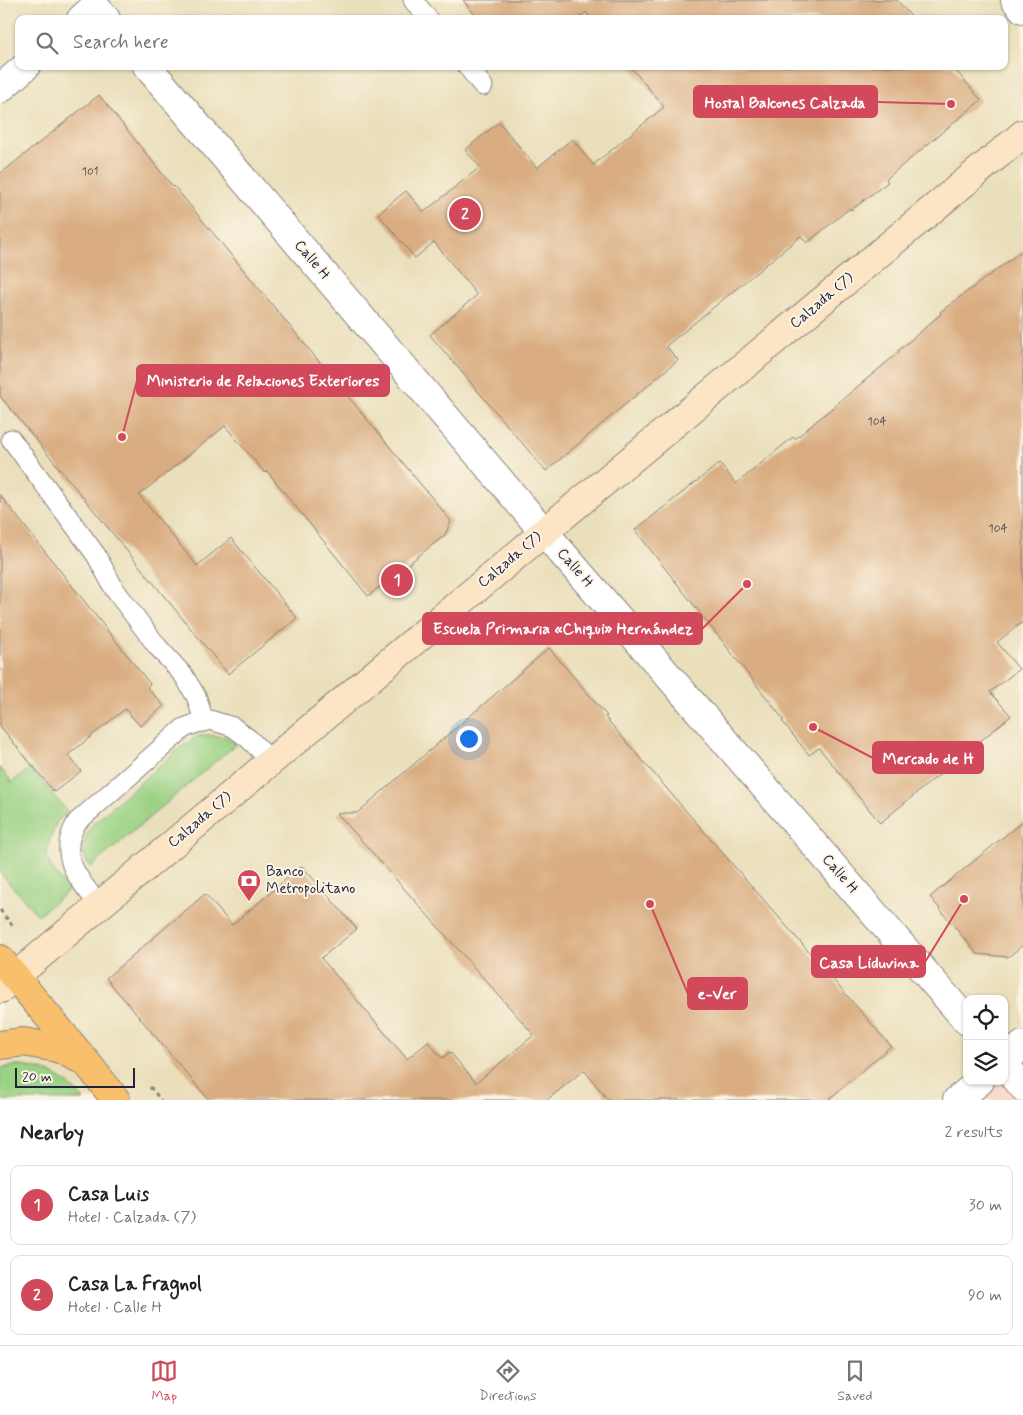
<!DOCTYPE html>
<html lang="en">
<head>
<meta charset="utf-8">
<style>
	body { margin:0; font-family:Mynerve,sans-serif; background:#f2f2f2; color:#202124 }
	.controls { position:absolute; right:15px; bottom:15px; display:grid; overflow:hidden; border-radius:10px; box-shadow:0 1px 4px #0004 }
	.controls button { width:45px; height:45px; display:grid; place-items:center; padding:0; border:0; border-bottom:1px solid #e0e0e0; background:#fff; color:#202124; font:25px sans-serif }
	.scale { position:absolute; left:15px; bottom:12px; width:120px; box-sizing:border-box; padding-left:5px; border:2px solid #22223b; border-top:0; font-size:14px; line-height:18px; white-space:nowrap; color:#22223b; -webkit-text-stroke:4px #fcf5e5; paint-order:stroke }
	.you { position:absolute; left:468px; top:738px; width:18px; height:18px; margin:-12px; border:4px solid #fff; border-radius:50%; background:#1a73e8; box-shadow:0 0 0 8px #1a73e833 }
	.badge { display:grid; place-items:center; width:32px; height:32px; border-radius:50%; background:#d1495b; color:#fff; font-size:16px; font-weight:700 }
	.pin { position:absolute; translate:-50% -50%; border:2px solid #fff; box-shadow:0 1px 5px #0006 }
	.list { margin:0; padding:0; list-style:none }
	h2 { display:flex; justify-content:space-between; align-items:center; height:65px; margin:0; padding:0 20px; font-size:21px }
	h2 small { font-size:16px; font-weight:400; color:#757577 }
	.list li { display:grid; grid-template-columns:32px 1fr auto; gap:15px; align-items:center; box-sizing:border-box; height:80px; margin:0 10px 10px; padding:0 10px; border:1px solid #e0e0e0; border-radius:10px }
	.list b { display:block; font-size:19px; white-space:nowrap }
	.list p { margin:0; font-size:16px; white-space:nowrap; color:#757577 }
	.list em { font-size:16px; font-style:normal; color:#757577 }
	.icon { flex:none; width:28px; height:28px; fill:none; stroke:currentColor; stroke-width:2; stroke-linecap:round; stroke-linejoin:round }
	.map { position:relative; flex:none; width:1023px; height:1100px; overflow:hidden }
	.search { position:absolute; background:#fff; box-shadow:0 1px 4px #0004; left:15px; right:15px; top:15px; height:55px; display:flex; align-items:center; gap:12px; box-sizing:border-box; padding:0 18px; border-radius:10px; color:#757577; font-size:19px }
	.sheet { height:245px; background:#fff }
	nav { display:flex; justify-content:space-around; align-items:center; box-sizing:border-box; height:70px; border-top:1px solid #e0e0e0; background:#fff; font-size:14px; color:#757577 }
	nav a { display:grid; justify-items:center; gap:2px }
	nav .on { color:#d1495b }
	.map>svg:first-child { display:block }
	.built { fill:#f5d2c3 }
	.green { fill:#9bd284; stroke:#5e7a60 }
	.building { fill:#d9ad81 }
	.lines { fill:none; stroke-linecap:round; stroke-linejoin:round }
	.service-casing { stroke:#86807b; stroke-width:21 }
	.minor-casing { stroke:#86807b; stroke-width:30 }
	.secondary-casing { stroke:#86807b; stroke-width:30 }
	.primary-casing { stroke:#86807b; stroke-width:30 }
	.path { stroke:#86807b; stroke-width:3; stroke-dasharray:4 4; stroke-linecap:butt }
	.service { stroke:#fff; stroke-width:19 }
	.minor { stroke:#fff; stroke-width:28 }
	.secondary { stroke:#fce5c4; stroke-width:28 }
	.primary { stroke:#f8bf6c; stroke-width:28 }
	.labels { text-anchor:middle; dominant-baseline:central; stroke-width:4; stroke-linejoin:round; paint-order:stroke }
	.number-label { font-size:12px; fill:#50454c }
	.street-label { font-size:15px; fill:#22223b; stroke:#fcf5e5 }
	.poi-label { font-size:15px; fill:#22223b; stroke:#fcf5e5; text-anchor:start }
	.leader { fill:none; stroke:#d1495b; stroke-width:2 }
	.callout-dot { fill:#d1495b; stroke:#fcf5e5; stroke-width:2 }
	.callout { fill:#d1495b; stroke:#d1495b; stroke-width:2 }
	.callout-label { font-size:16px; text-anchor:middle; font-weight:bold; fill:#fff }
</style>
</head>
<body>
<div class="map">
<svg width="1023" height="1100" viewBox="0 0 1023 1100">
	<rect width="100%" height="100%" fill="#fcf5e5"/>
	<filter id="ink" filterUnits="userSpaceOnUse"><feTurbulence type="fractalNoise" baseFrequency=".02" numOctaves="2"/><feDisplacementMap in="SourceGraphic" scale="10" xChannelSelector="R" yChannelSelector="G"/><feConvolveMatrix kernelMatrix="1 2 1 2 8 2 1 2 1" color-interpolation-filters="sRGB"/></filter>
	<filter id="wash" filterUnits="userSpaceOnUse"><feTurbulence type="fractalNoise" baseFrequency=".0096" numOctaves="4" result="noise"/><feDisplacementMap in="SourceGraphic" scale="20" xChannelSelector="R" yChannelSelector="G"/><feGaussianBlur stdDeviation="1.12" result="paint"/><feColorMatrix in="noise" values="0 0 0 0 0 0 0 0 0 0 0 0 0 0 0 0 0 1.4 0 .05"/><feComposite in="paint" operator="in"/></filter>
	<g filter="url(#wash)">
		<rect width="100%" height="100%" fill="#eadfbb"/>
		<polygon class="built" points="980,1081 1004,1081 1023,1100 957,1100"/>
		<g class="green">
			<path d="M207,735L226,737L236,744L91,867C78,855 84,835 94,823L181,747L198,736Z"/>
			<polygon points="0,768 12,782 31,768 68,812 57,821 49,843 47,855 50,865 68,891 38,915 0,873"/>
			<path d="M16,1065C50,1070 61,1075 84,1100H0V1069Z"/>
		</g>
		<g id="blocks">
			<g class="building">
				<polygon points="463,0 897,0 913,19 591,19 586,12 578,19 478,19"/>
				<polygon points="630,66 952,66 981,100 886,179 888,182 851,210 850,208 807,243 801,236 666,346 678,360 546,471 430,335 477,295 434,242 415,258 378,214 406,191 424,212 480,167 465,150 499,122 537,168 572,139 593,165 664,107"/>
				<polygon points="99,95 173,187 174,186 451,521 445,535 368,596 267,471 265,473 225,426 139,495 197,566 231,538 297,618 228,674 0,396 0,174"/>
				<polygon points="1023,250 1023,622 997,642 1019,669 990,692 1011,716 880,823 819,748 809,755 782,721 784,720 635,530 720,463 736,484 793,437 795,439 899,352 898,351 941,314 940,312"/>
				<polygon points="0,495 150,684 147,687 164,706 140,726 125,709 68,755 81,771 54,792 0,726"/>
				<polygon points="549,648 607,716 605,717 680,804 891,1046 828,1100 608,1100 584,1070 547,1100 209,1100 106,978 205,894 232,925 302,866 357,929 321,958 407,1059 428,1042 442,1058 450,1052 476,1083 534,1035 337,813 357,813"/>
				<polygon points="1023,821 1023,945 1008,957 977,954 930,897"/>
			</g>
		</g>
	</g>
	<g filter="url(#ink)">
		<use href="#blocks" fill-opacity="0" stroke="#86807b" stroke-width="1"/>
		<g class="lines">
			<g class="service-casing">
				<g id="service">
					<polyline points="413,0 428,19"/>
					<polyline points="467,66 483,86"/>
					<polyline points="11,439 96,555 115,590 157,646 184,676 197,698 204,722"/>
					<path d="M99,905C79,879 56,856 77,822L184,728L197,723L210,720L233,727L249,739L271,761"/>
				</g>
			</g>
			<g class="minor-casing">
				<g id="minor">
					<polyline points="1015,0 1023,9"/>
					<polyline points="81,19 95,6 106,19"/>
					<polyline points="147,66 544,532 967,1021"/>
					<polyline points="0,89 26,66"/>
					<polyline points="1004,1061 1023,1045"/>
					<polyline points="1004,1064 1023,1087"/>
					<polyline points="957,1100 980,1081"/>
				</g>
			</g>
			<g class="secondary-casing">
				<polyline id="secondary" points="0,989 544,532 1023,134"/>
			</g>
			<g class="primary-casing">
				<g id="primary">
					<polyline points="0,959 87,1063 116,1100"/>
					<polyline points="0,1045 24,1042 57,1048 82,1060"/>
				</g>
			</g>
			<g class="path">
				<polyline points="0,910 13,926"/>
				<polyline points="150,1087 161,1100"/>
			</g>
			<use href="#service" class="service"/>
			<use href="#minor" class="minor"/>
			<use href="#secondary" class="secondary"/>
			<use href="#primary" class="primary"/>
		</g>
	</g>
	<defs>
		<g id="bank-pin" transform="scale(1.25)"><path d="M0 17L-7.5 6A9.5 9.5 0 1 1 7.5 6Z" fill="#d1495b" stroke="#fcf5e5"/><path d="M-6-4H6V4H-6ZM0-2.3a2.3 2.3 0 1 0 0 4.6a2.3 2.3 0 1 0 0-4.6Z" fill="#fff"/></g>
	</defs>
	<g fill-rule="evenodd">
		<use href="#bank-pin" x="249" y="881"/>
	</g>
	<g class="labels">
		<g class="number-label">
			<text x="90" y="172">101</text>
			<text x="877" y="422">104</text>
			<text x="998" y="529">104</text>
		</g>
		<g class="street-label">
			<text transform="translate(312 260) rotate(50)">Calle H</text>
			<text transform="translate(822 301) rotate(-40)">Calzada (7)</text>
			<text transform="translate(510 560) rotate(-40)">Calzada (7)</text>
			<text transform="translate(575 568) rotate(49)">Calle H</text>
			<text transform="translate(200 820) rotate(-40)">Calzada (7)</text>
			<text transform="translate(840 874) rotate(49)">Calle H</text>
		</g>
		<g class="poi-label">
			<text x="266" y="872">Banco<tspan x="266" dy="17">Metropolitano</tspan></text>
		</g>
	</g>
	<path class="leader" d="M951 104L877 102M122 437L137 381M747 584L702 629M813 727L873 758M964 899L925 962M650 904L688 994"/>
	<g class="callout-dot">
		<circle cx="951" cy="104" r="5"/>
		<circle cx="122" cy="437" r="5"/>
		<circle cx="747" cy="584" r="5"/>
		<circle cx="813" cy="727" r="5"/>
		<circle cx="964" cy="899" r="5"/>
		<circle cx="650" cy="904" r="5"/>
	</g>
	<g class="callout">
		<rect x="694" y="86" width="183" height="31" rx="5"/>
		<rect x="137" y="365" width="252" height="31" rx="5"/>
		<rect x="423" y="613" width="279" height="31" rx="5"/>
		<rect x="873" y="742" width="110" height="31" rx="5"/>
		<rect x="812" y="946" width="113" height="31" rx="5"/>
		<rect x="688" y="978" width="59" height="31" rx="5"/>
	</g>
	<g class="callout-label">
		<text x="785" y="108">Hostal Balcones Calzada</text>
		<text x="263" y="386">Ministerio de Relaciones Exteriores</text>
		<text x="563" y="634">Escuela Primaria «Chiqui» Hernández</text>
		<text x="928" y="764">Mercado de H</text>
		<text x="869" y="968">Casa Liduvina</text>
		<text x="717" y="999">e-Ver</text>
	</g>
</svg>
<div class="controls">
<button><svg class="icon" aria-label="locate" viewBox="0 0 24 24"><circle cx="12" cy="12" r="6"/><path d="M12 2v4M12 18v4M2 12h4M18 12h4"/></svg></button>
<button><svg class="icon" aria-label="layers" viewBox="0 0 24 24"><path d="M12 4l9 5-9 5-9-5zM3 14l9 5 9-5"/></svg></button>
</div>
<div class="scale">20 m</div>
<div class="you"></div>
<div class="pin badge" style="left:397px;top:580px">1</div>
<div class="pin badge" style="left:465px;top:214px">2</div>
<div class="search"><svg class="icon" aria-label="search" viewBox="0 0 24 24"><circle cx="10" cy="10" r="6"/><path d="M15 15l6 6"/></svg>Search here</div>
</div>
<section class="sheet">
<h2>Nearby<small>2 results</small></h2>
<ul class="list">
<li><span class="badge">1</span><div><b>Casa Luis</b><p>Hotel · Calzada (7)</p></div><em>30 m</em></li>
<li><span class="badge">2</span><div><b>Casa La Fragnol</b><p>Hotel · Calle H</p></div><em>90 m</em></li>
</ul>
</section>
<nav>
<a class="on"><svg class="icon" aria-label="map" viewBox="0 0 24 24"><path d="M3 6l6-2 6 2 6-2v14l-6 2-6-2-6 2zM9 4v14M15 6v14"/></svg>Map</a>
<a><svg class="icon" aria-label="directions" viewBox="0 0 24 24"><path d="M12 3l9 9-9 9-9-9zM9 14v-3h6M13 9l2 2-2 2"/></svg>Directions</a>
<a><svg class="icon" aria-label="saved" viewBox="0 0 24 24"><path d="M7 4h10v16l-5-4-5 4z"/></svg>Saved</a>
</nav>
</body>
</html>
